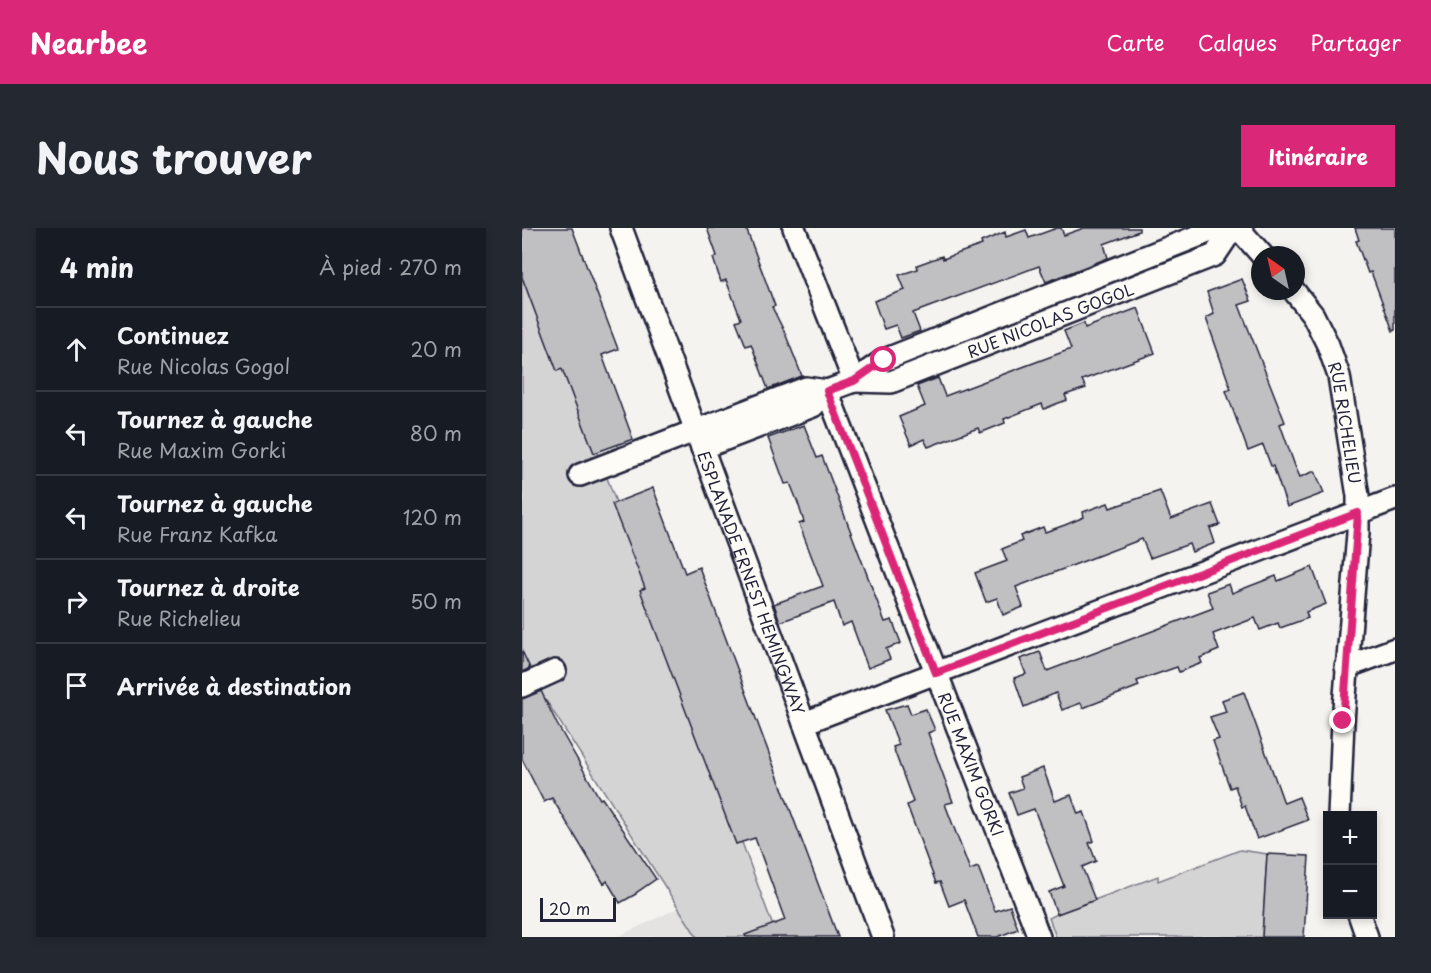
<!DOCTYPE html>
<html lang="fr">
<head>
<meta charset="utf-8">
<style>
	body { margin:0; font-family:"Playpen Sans",sans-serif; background:#242831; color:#f1f3f6 }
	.controls { position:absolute; right:18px; bottom:18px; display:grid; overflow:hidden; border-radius:0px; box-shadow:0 3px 9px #0003 }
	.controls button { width:54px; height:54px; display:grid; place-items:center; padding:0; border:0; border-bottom:2px solid #363941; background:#171b24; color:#f1f3f6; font:30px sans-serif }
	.compass { position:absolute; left:729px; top:18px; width:54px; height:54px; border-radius:50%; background:#171b24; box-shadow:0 3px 9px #0003; rotate:326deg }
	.scale { position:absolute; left:18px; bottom:15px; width:76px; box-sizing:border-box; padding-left:6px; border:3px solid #22223b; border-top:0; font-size:16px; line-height:21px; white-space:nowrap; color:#22223b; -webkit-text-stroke:4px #fdfcf7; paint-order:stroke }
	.stop { position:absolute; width:18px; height:18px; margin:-14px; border:4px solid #db2777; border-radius:50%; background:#fff }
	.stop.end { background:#db2777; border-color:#fff; box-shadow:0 2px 6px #0008 }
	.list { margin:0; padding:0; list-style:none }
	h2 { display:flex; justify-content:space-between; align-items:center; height:78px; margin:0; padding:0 24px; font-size:26px }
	h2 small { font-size:20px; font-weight:400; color:#9ea1a6 }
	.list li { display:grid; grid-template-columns:39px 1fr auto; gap:18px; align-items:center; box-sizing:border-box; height:84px; padding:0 24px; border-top:2px solid #363941 }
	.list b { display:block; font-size:22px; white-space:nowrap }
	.list p { margin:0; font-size:20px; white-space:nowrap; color:#9ea1a6 }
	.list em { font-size:20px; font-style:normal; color:#9ea1a6 }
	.icon { flex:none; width:33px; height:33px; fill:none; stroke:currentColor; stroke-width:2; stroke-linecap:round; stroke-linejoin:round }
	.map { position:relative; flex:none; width:873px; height:709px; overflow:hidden; border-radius:0px }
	header { display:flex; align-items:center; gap:36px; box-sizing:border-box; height:84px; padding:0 30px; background:#db2777; color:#fff }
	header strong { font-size:28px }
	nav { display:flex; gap:33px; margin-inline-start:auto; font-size:21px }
	.intro { display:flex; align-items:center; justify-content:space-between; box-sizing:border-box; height:144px; padding:0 36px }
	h1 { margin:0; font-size:42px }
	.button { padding:15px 27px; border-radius:0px; background:#db2777; color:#fff; font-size:21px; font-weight:700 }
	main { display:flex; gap:36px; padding:0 36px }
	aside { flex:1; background:#171b24; border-radius:0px; box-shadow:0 3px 9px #0003 }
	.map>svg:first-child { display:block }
	.built { fill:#e4e3e2 }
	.green { fill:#d5d4d5; stroke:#7c7b88; stroke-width:1.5 }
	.building { fill:#c0bfc2; stroke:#22223b; stroke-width:1.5 }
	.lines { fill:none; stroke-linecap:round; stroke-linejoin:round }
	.street-casing { stroke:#22223b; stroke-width:26 }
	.street { stroke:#fdfcf7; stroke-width:21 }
	.route { stroke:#db2777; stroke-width:8 }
	.labels { text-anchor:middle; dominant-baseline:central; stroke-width:4.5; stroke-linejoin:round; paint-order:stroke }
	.street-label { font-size:16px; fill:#22223b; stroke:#fdfcf7 }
</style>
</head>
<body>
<header>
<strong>Nearbee</strong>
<nav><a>Carte</a><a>Calques</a><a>Partager</a></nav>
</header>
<div class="intro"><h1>Nous trouver</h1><a class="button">Itinéraire</a></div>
<main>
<aside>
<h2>4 min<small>À pied · 270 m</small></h2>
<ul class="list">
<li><svg class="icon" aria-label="ahead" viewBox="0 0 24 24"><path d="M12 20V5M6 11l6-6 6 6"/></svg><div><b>Continuez</b><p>Rue Nicolas Gogol</p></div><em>20 m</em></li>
<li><svg class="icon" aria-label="left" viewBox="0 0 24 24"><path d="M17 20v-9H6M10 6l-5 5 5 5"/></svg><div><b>Tournez à gauche</b><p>Rue Maxim Gorki</p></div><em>80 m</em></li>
<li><svg class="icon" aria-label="left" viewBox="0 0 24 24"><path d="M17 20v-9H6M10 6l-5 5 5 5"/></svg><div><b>Tournez à gauche</b><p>Rue Franz Kafka</p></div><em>120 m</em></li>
<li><svg class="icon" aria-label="right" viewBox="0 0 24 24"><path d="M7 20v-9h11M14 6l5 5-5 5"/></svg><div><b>Tournez à droite</b><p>Rue Richelieu</p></div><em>50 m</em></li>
<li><svg class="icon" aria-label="arrive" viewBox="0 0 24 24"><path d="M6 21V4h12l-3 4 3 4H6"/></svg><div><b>Arrivée à destination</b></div></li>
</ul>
</aside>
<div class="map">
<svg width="873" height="709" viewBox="0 0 873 709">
	<rect width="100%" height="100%" fill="#f4f3ef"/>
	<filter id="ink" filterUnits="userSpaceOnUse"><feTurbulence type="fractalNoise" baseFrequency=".0167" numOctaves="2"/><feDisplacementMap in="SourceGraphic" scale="12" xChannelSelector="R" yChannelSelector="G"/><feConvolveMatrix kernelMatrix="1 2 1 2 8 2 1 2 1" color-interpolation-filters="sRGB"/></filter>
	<g filter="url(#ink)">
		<polygon class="built" points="156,680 175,709 95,709"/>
		<g class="green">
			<polygon points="0,20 255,709 175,709 4,441 0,429"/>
			<polygon points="718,622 745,626 740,709 534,709 527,690 535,686 636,648 636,653"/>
		</g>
		<g class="building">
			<polygon points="0,0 50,0 96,121 80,127 111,211 72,225 40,141 35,143 0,49"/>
			<polygon points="185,0 224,0 253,78 250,79 263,105 280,148 246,161 229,116 224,118 214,93 219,91 204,52 199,54 191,30 195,28"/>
			<polygon points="535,0 539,0 542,7 562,0 617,0 617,3 582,16 586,30 524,54 517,38 391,85 398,103 379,110 374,97 362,101 352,73 383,62 377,47 396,41 395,37 420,28 421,31 440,24 460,17 459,14 483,4 484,9 504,2 507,10"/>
			<polygon points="833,0 873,0 873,102 871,103 849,44 846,45 834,13 837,12"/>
			<polygon points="720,51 729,73 717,77 763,194 758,196 773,238 778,249 793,243 802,265 765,279 751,238 749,238 741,217 726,223 704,163 709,161 684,90 692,86 685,64"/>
			<polygon points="616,80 633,125 560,152 564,160 543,167 545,172 534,176 522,181 520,176 482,191 483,195 458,205 456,200 406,219 402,211 389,217 377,189 403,178 395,158 416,150 423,168 549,121 542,103 562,95 563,100"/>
			<polygon points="282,197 295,230 300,228 363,394 370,392 379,415 364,421 368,431 346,440 329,394 320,398 312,374 258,394 252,376 301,358 277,296 282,294 276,275 268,255 263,256 246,210"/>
			<polygon points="131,260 163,345 177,339 316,709 224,709 223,707 263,692 233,610 214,616 118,362 123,360 90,276"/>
			<polygon points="638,263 649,291 690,276 698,297 688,300 693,315 670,324 667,316 628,330 620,311 494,359 501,379 481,387 475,370 464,374 453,345 485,333 480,321 500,313 498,308 521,299 523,304 543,297 562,289 561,284 586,275 588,280"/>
			<polygon points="790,339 804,376 784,384 786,390 758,400 756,395 738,402 733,390 691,406 697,422 678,430 680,435 657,444 655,439 615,453 617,458 561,480 559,475 540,482 534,465 502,479 492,450 504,446 498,431 518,424 525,443 691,380 685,364 707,356 710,365 754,348 756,353"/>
			<polygon points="0,423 8,440 0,444"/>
			<polygon points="19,463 35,496 78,571 80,570 134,651 114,665 114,666 98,675 85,653 82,656 30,570 22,574 0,531 0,471"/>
			<polygon points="722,464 762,575 777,569 786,592 735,611 723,578 720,579 713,558 708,560 691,513 697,511 688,489 704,484 700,472"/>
			<polygon points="385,476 389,486 404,481 413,502 406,505 431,574 423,576 448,642 456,639 473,683 488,678 496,701 475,709 456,709 442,672 427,678 418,654 414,655 385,577 391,574 371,519 377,517 363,482"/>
			<polygon points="521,540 533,573 549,567 556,586 562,584 572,613 567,615 574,633 560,639 573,672 535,686 527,664 542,658 512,581 495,587 487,565 501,560 497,549"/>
			<polygon points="745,626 787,628 782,709 740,709"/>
		</g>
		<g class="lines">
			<g class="street-casing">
				<g id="street">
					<path id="s1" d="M99,0L361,709"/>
					<polyline points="272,0 332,153"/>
					<polyline points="716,0 740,27"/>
					<path id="s2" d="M772,63L791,87L806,117L817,148L836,268V305L821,493L817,588"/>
					<path id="s3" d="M332,153L369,154L693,27L711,0"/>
					<path id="s4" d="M305,163L517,709"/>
					<polyline points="180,220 291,178 305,163 332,153 362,132 686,4 701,0"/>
					<polyline points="58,247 284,160 305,163"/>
					<polyline points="824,439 873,421"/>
					<polyline points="0,458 33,443"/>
					<polyline points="282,495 873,271"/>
					<polyline points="837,686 845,709"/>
				</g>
			</g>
			<use href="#street" class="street"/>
		</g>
	</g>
	<g class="lines" filter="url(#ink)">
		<polyline class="route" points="362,132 332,153 305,163 414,445 836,285 821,493"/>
	</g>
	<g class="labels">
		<g class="street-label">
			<text stroke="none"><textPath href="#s3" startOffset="208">RUE NICOLAS GOGOL</textPath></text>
			<text stroke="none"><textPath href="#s2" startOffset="144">RUE RICHELIEU</textPath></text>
			<text stroke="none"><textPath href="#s1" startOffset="378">ESPLANADE ERNEST HEMINGWAY</textPath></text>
			<text stroke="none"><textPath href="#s4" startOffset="400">RUE MAXIM GORKI</textPath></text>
		</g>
	</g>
</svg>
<div class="controls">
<button>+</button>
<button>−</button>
</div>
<svg class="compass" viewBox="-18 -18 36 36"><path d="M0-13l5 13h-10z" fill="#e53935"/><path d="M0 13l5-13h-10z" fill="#9ea1a6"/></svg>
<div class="scale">20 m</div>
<div class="stop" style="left:362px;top:132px"></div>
<div class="stop end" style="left:821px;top:493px"></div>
</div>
</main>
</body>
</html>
